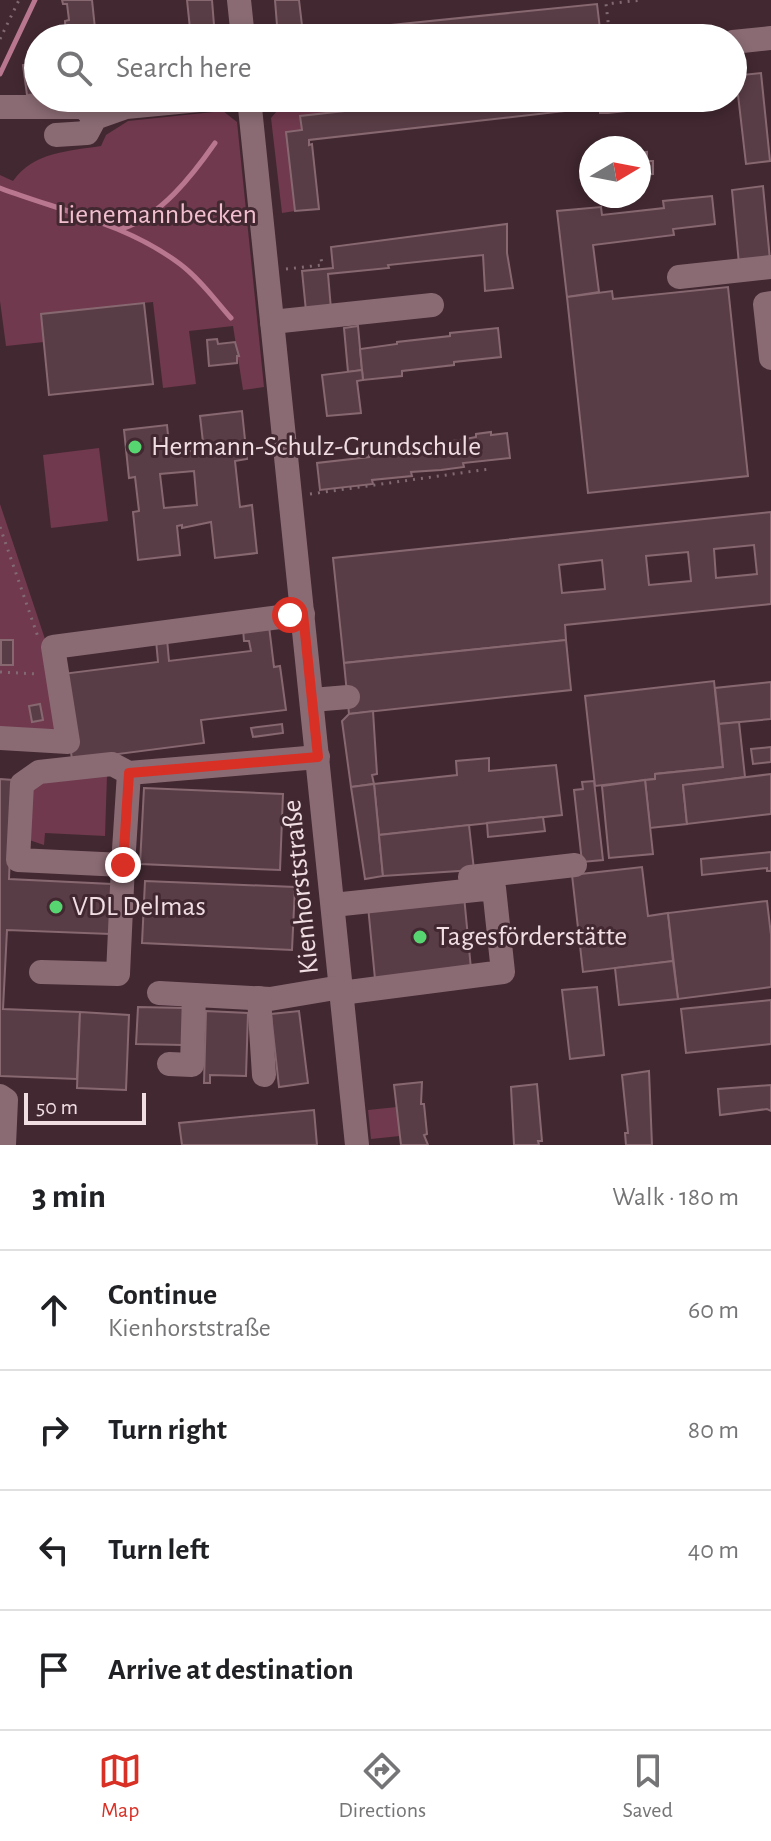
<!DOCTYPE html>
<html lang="en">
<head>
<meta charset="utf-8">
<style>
	body { margin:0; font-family:"Alegreya Sans",sans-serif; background:#f6f6f6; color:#202124 }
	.compass { position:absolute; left:579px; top:136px; width:72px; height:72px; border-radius:50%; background:#fff; box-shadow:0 4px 12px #0003; rotate:80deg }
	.scale { position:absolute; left:24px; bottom:20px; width:122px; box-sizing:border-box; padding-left:8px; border:4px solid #f0dee3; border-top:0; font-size:22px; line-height:28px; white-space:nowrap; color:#f0dee3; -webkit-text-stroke:6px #422831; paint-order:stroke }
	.stop { position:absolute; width:24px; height:24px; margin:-18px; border:6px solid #d93025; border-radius:50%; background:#fff }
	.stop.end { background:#d93025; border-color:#fff; box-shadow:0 2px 8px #0008 }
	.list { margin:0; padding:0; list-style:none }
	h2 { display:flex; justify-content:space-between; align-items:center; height:104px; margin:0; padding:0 32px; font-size:34px }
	h2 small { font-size:26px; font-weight:400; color:#757577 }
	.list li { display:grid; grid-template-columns:52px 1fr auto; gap:24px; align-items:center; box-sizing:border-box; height:120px; padding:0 32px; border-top:2px solid #e0e0e0 }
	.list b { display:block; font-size:30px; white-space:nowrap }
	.list p { margin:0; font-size:26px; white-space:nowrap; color:#757577 }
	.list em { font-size:26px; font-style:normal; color:#757577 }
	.icon { flex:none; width:44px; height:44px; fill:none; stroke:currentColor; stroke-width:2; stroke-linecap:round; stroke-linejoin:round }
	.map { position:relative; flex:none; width:771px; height:1145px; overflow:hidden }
	.search { position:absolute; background:#fff; box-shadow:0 4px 12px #0003; left:24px; right:24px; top:24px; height:88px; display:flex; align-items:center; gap:20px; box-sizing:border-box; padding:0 28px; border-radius:44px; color:#757577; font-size:30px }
	.sheet { height:584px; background:#fff }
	nav { display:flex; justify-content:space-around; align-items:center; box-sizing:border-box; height:112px; border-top:2px solid #e0e0e0; background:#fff; font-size:22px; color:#757577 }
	nav a { display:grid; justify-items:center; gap:4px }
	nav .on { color:#d93025 }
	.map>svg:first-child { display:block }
	.green { fill:#70394d }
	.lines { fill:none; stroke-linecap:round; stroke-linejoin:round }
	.stream { stroke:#b9768f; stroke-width:5 }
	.building { fill:#593d46; stroke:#876871; stroke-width:2; fill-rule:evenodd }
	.path { stroke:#816a72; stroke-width:3; stroke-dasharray:2 6; stroke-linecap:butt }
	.minor { stroke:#8a6b74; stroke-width:24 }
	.route { stroke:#d93025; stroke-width:10 }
	.poi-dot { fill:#57d570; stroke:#422831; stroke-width:3 }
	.labels { text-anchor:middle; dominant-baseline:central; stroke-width:6; stroke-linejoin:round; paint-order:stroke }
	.park-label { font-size:28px; fill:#f1bfce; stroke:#422831 }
	.poi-label { font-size:28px; fill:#f0dee3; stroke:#422831; text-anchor:start }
	.street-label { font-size:28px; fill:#f0dee3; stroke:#422831 }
</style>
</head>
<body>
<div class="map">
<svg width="771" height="1145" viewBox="0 0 771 1145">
	<rect width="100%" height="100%" fill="#422831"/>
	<g class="green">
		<polygon points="333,100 334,113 300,117 302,130 286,132 295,211 282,213 271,118 282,105"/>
		<path d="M223,111L237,122L264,387L243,390L233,326L189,331L196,384L163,388L153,302L41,314L44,342L6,346L0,301V175L13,181C33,152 69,151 101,146L106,135L128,121Z"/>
		<polygon points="99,448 108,521 51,528 43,455"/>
		<polygon points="0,504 52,660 58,727 49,731 0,728"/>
		<polygon points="107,775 105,836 45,833 44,845 29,840 32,784"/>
		<polygon points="397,1107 400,1136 371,1139 368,1110"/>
	</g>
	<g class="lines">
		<g class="stream">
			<polyline points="0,74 35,0"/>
			<path d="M0,188C61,211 127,224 180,264C200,279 215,300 231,318"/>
			<path d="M121,229C160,217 192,176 215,143"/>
		</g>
	</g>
	<g class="building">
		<polygon points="62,0 92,0 96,38 66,38 65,21 69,20 67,4 63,4"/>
		<polygon points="187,0 212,0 215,38 191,38"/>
		<polygon points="275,0 299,0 303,34 597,4 600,29 522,38 278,38"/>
		<polygon points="38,63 38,94 27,95 23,65"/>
		<polygon points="761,73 770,161 746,164 738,95 733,97 733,76"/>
		<polygon points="462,98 726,98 726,100 608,113 600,113 600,107 309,140 309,145 312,144 319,209 295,211 286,132 302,130 300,116"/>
		<polygon points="647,152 647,161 653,161 653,174 639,175 639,153"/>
		<polygon points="763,186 770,260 739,264 732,190"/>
		<polygon points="712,196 715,224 673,229 674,235 593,245 599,292 567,297 557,211 601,207 602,215 664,208 663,201"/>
		<polygon points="507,224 507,253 513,288 485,291 483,255 388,265 389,268 328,274 331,309 306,311 302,271 333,268 331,247"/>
		<polygon points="728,287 748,476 588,493 567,297 612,291 613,299"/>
		<polygon points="144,303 153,384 49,395 41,314"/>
		<polygon points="358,326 362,370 348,372 344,328"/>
		<polygon points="498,328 501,357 454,362 454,365 402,371 402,376 363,380 360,349 397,344 397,342 450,336 450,333"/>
		<polygon points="217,339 218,344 235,342 239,356 237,356 237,363 209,366 207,340"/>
		<polygon points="362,370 363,380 357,381 361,413 327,416 322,375"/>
		<path d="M242,411L247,459L235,461L240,507L252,505L257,553L215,558L211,522L182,528V525L177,526L180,555L138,560L133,512L139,511L135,477L129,478L124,430L167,425L170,455L174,454V451H204L200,416ZM194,471L197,505L164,508L160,474Z"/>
		<polygon points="491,432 491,435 507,433 510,458 463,463 464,467 441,470 411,472 412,476 372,480 373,484 320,490 317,463 369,457 369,452 460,440 476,437 476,434"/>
		<path d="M771,512V604L565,625L566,640L344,663L333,558ZM754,545L757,574L716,578L714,549ZM688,552L691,581L649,585L646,556ZM602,560L605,589L562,593L559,565Z"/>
		<polygon points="269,626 274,667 280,666 286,710 201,720 204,743 72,760 62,674 158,662 156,640 167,639 169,661 251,651 249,641 244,641 243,629"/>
		<rect x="1" y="640" width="12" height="25"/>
		<polygon points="566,640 571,690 349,714 344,663"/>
		<polygon points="714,681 723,767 655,774 655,779 595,786 585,696"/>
		<polygon points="771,682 771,719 719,724 715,688"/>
		<polygon points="40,704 43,720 32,722 29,706"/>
		<polygon points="373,711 377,774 372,775 374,784 351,787 342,721 349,714"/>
		<polygon points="739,722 745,777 683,785 687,824 650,828 645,780 655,779 655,774 723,767 719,724"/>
		<polygon points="282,724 283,733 253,737 251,728"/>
		<polygon points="771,747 771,762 753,764 751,749"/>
		<polygon points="489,758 489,771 556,765 562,815 379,835 374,784 457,775 456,761"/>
		<polygon points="771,774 771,814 687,824 683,785"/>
		<polygon points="0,779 13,780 9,879 112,884 110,934 7,930 3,1009 80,1012 77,1079 0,1076"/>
		<polygon points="645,780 653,854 609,858 602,786"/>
		<polygon points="594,781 603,860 582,862 574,790 583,789 582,782"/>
		<polygon points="374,784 383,876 365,879 351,787"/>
		<polygon points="144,788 283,794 280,870 140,864"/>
		<polygon points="543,817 545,831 488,837 487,823"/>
		<polygon points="469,825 474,870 383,876 379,835"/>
		<polygon points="771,852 771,871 767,871 767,868 702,875 701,859"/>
		<polygon points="642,867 648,916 668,913 673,961 583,972 572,875"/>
		<polygon points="145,881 295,887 292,950 142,943"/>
		<polygon points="464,896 471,969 375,979 368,906"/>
		<polygon points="767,901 771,935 771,987 678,999 668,913"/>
		<polygon points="673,961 678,999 619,1005 615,968"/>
		<polygon points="597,987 604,1055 570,1059 562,990"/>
		<polygon points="771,1000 771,1044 686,1053 681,1009"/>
		<polygon points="138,1007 185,1008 182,1045 136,1044"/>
		<polygon points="206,1011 248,1013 246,1076 210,1075 210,1083 204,1083"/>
		<polygon points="299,1011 308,1083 279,1087 271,1014"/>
		<polygon points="80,1012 129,1015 126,1090 77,1088"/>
		<polygon points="649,1071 652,1145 626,1145 625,1133 628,1133 622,1075"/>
		<polygon points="422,1082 421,1104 424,1104 427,1134 424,1135 428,1145 401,1145 394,1085"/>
		<polygon points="537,1084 542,1141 538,1141 539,1145 514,1145 511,1087"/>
		<polygon points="771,1085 771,1111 767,1109 720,1115 718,1089"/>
		<polygon points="314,1110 317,1145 182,1145 179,1123"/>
	</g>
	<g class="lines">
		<g class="path">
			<polyline points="577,32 577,38"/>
			<polyline points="546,35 546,38"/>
			<polyline points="610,38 606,4 642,0"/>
			<polyline points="0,39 19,0"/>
			<polyline points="334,98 336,112"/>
			<polyline points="366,98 367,109"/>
			<polyline points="398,98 399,105"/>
			<polyline points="429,98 430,102"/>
			<polyline points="460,98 460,99"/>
			<polyline points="286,269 322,265 321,258"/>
			<polyline points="310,494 489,469"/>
			<polyline points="0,527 38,637"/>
			<polyline points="0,672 37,674"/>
		</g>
		<g class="minor">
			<polyline points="239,0 243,38"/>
			<polyline points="733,42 771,38"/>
			<polyline points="249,98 357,1145"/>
			<polyline points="0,107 83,107 95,118"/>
			<polyline points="56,135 87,133 95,118 126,107 220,98"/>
			<polyline points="679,277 771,267"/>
			<polyline points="771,303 765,304 771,358"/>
			<polyline points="272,322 432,305"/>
			<polyline points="312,700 348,697"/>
			<polyline points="0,738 68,742 53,647 303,614"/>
			<polyline points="129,773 123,865 18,860 22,784 39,772 112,764 129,773 318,757"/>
			<polyline points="470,877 575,865"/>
			<polyline points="333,905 494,888 503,972 341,993"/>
			<polyline points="41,972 118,974 123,865"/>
			<polyline points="159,993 270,999 341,987"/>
			<polyline points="259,998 264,1075"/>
			<polyline points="169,1064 192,1065 194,995"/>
			<polyline points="0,1096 6,1100 4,1145"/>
		</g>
	</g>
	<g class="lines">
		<polyline class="route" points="123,865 129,773 318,757 303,614 290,615"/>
	</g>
	<g class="poi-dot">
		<circle cx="135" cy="447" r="8"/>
		<circle cx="56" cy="907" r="8"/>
		<circle cx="420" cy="937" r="8"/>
	</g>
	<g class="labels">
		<g class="park-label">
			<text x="157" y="215">Lienemannbecken</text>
		</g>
		<g class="poi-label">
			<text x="151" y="447">Hermann-Schulz-Grundschule</text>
			<text x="72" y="907">VDL Delmas</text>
			<text x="436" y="937">Tagesförderstätte</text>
		</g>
		<g class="street-label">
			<text transform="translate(301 887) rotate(-96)">Kienhorststraße</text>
		</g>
	</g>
</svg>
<svg class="compass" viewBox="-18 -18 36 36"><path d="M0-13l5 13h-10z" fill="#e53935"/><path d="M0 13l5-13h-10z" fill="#757577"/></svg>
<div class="scale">50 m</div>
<div class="stop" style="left:290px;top:615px"></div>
<div class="stop end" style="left:123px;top:865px"></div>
<div class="search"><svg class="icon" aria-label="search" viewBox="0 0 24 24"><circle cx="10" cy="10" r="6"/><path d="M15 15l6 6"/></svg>Search here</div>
</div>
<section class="sheet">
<h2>3 min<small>Walk · 180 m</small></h2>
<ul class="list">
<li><svg class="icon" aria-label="ahead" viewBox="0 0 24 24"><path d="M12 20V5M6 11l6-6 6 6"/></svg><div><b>Continue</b><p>Kienhorststraße</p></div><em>60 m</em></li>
<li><svg class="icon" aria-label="right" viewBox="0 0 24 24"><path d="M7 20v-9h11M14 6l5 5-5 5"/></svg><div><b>Turn right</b></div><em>80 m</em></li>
<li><svg class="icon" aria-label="left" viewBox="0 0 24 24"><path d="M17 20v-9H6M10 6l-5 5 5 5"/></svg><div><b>Turn left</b></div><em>40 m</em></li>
<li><svg class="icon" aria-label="arrive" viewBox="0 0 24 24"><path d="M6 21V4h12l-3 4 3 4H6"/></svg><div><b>Arrive at destination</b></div></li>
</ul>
</section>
<nav>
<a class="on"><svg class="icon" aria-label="map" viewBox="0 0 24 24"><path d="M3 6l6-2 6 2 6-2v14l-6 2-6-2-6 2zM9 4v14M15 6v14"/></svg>Map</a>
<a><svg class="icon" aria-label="directions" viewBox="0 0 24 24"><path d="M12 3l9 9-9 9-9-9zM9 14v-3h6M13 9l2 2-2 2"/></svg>Directions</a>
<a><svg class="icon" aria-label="saved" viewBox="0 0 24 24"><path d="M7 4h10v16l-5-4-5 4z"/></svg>Saved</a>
</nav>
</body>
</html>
